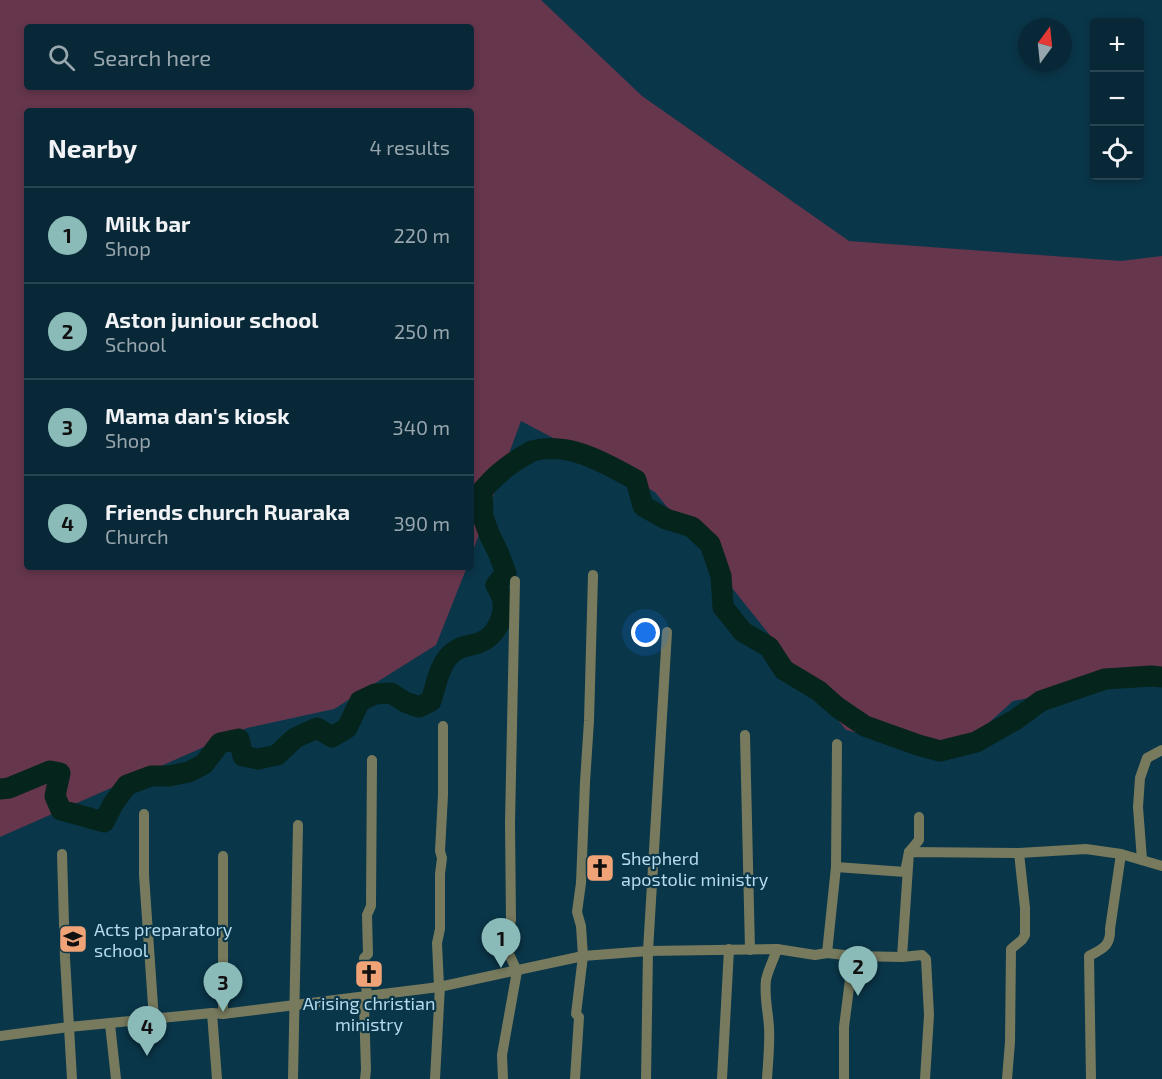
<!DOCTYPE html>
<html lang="en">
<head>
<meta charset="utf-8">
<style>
	body { margin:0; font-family:"Exo 2",sans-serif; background:#163442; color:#f1f3f6 }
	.controls { position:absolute; right:18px; top:18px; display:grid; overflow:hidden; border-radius:6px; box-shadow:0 3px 9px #0003 }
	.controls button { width:54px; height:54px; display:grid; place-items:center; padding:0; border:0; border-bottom:2px solid #294452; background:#082837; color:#f1f3f6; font:30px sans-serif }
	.compass { position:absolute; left:1018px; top:18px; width:54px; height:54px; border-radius:50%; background:#082837; box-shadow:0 3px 9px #0003; rotate:15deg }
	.you { position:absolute; left:646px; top:633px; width:21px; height:21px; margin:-15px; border:4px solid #fff; border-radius:50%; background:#1a73e8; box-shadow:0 0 0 9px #1a73e833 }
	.badge { display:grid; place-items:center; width:39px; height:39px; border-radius:50%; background:#8bbbb9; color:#111; font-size:20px; font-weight:700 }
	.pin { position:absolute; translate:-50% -50px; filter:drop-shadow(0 2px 3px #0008) }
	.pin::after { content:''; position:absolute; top:32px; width:21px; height:18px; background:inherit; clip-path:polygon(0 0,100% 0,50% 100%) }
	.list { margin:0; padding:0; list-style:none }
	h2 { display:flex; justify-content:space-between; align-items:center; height:78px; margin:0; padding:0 24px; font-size:26px }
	h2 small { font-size:20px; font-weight:400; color:#98a6ad }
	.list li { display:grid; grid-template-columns:39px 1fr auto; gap:18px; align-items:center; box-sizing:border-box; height:96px; padding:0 24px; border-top:2px solid #294452 }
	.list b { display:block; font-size:22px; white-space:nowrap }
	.list p { margin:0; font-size:20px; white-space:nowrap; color:#98a6ad }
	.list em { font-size:20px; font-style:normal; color:#98a6ad }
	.icon { flex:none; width:33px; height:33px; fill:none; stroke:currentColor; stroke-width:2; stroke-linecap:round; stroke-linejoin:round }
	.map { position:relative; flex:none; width:1162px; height:1079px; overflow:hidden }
	.search { position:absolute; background:#082837; box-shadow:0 3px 9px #0003; left:24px; top:24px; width:450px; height:66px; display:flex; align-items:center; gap:15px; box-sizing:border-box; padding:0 21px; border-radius:6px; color:#98a6ad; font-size:22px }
	.panel { position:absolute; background:#082837; box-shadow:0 3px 9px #0003; left:24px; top:108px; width:450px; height:462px; border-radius:6px }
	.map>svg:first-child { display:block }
	.green { fill:#66364d; fill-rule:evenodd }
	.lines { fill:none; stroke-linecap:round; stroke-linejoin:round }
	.river { stroke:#05241b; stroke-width:21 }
	.minor { stroke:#787a5d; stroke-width:10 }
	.labels { text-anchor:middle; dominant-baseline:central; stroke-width:4.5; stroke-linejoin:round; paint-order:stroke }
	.poi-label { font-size:18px; fill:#b6daee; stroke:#0a3649; text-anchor:start }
</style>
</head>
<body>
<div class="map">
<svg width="1162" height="1079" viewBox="0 0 1162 1079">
	<rect width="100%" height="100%" fill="#0a3649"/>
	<path class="green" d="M0,0H541L642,96L849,241L1121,261L1162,256V671L1013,701L953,755L846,730L655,492L521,421L471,556V111H27V567H467L436,645L334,709L247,728L0,837ZM27,27H471V87H27Z"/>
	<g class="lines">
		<path class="river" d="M0,789L9,788L50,771L60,773L55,796L61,810L104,822L113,804L127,785L151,776H169L189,772L204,764L220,743L239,739L243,756L258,759L277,755L295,738L317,728L332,737L347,728L360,701L375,694L391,693L405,702L419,707L431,701C436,686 439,665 451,654C462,644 470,647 481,642C496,636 504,617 503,603C503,597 499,591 496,585L506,573L498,552L490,536L483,517L482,491C495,476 503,469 520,458C524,456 528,453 532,451C569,441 605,463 636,480L643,506L666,519L692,527L710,544L721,576L723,607L743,632L769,647L784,670L819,691L837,707L865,726L918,745L940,751L976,742L1015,720L1041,701L1105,679L1151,676L1162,677"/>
		<g class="minor">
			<polyline points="745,735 750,950"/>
			<polyline points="144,814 144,875 154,1020"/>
			<polyline points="62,854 65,958 72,1079"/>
			<polyline points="1142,860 1138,807 1140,778 1147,758 1162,750"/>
			<polyline points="836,867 905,872 909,852 1019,853 1086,849 1121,854 1162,866"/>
			<polyline points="827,953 836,867 837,744"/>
			<polyline points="902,957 909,852 919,840 919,817"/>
			<polyline points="439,987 437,943 440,929 440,874 442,858 440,851 443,795 443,726"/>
			<polyline points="212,1013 217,1079"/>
			<polyline points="223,1014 223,856"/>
			<polyline points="110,1024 116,1079"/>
			<polyline points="0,1036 69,1027 212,1013 223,1014 439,987 583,956 648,951 777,949 815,955 827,953 853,956 902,957 922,955 926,959 929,1015 925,1079"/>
			<polyline points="293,1079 298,825"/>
			<polyline points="365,1079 366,1070 364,1005 367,996 364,958 368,954 367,915 371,906 372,760"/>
			<polyline points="435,1079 440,986"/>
			<polyline points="503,1079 502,1055 517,971 508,952 506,941 511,920 510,823 515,581"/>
			<polyline points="575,1079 579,1017 576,1014 583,956 581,926 577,912 581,883 585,782 589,721 593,575"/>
			<polyline points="646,1079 648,951 667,632"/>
			<polyline points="722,1079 729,949"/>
			<path d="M767,1079C768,1062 770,1044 769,1027C768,1011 764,996 766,980C768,970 774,959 777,949"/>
			<polyline points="844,1079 844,1027 853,956"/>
			<polyline points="1007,1079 1010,1042 1011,949 1022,940 1025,935 1025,908 1019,853"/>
			<path d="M1091,1079L1089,956C1102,949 1111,946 1110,929L1121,854"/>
		</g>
	</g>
	<defs>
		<g id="church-square" transform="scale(1.5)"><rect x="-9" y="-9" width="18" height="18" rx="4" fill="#efa377" stroke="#0a3649"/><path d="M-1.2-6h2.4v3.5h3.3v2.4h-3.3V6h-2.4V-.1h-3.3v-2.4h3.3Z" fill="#111"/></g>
		<g id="school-square" transform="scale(1.5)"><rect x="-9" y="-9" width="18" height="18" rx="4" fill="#efa377" stroke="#0a3649"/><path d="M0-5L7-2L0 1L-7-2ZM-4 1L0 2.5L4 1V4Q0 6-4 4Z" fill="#111"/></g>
	</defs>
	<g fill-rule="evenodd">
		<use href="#church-square" x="600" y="868"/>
		<use href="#school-square" x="73" y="939"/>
		<use href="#church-square" x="369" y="974"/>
	</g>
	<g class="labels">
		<g class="poi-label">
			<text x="621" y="858">Shepherd<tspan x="621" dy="21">apostolic ministry</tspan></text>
			<text x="94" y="929">Acts preparatory<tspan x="94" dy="21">school</tspan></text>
			<text x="369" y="1003" text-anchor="middle">Arising christian<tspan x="369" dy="21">ministry</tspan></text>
		</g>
	</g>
</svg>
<div class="controls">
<button>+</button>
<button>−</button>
<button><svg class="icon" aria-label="locate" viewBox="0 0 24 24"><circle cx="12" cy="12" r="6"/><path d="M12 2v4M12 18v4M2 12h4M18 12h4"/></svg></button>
</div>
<svg class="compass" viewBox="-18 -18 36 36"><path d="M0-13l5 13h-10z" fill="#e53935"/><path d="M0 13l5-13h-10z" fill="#98a6ad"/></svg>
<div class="you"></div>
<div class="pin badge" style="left:501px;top:968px">1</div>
<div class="pin badge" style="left:858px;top:996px">2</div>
<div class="pin badge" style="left:223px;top:1012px">3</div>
<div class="pin badge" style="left:147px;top:1056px">4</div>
<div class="search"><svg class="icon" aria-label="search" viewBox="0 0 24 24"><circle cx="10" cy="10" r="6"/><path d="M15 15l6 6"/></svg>Search here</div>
<section class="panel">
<h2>Nearby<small>4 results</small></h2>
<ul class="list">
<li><span class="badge">1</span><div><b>Milk bar</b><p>Shop</p></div><em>220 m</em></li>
<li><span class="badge">2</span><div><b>Aston juniour school</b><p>School</p></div><em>250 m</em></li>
<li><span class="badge">3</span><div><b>Mama dan's kiosk</b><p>Shop</p></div><em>340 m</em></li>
<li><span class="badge">4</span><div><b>Friends church Ruaraka</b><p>Church</p></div><em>390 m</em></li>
</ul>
</section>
</div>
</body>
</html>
